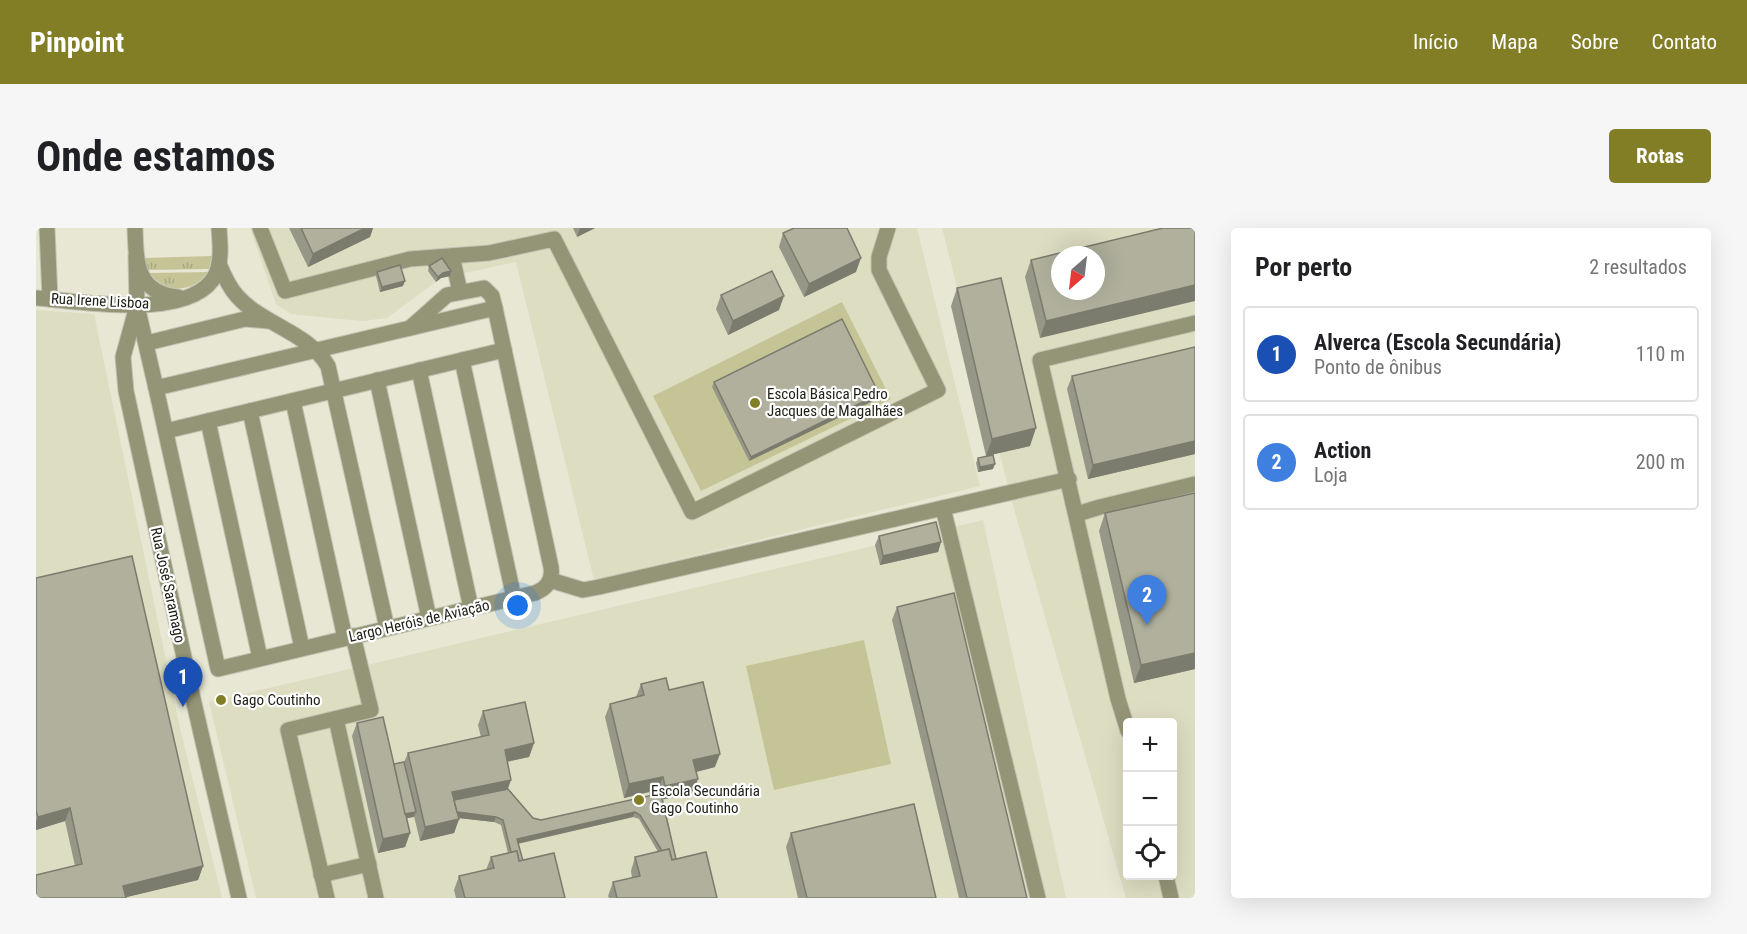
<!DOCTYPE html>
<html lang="pt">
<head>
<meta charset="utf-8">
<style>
	body { margin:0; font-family:"Roboto Condensed",sans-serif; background:#f6f6f6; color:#202124 }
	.controls { position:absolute; right:18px; bottom:18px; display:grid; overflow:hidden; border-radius:6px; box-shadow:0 6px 24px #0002 }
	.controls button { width:54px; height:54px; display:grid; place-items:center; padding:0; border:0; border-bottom:2px solid #e0e0e0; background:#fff; color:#202124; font:30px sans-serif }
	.compass { position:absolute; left:1015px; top:18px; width:54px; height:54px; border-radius:50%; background:#fff; box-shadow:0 6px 24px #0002; rotate:208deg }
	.you { position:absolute; left:482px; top:378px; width:21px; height:21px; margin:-15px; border:4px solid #fff; border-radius:50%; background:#1a73e8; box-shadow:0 0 0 9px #1a73e833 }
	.badge { display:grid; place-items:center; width:39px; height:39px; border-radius:50%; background:#827e26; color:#fff; font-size:20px; font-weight:700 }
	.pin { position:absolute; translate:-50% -50px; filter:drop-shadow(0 2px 3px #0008) }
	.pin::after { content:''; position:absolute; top:32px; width:21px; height:18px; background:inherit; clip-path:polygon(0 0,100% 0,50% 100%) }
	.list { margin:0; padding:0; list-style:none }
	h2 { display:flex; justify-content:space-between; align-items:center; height:78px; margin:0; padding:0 24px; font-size:26px }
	h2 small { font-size:20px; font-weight:400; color:#757577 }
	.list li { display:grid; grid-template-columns:39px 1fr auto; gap:18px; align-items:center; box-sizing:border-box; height:96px; margin:0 12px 12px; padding:0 12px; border:2px solid #e0e0e0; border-radius:6px }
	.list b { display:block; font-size:22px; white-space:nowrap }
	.list p { margin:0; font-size:20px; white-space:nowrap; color:#757577 }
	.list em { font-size:20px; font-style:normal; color:#757577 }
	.icon { flex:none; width:33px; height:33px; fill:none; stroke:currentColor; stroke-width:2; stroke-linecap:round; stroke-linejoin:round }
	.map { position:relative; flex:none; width:1159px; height:670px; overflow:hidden; border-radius:6px }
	header { display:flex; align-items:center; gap:36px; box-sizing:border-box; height:84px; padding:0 30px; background:#827e26; color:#fff }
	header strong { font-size:28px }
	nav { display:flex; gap:33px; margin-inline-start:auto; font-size:21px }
	.intro { display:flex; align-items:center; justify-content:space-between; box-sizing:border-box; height:144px; padding:0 36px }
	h1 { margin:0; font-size:42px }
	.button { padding:15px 27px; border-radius:6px; background:#827e26; color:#fff; font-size:21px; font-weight:700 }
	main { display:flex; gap:36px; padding:0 36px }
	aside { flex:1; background:#fff; border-radius:6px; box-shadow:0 6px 24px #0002 }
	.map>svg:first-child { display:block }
	.built { fill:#ddddc2; fill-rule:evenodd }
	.grass { fill:url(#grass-tufts) }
	.pitch { fill:#c5c497 }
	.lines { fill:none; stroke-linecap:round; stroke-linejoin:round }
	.minor-casing { stroke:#c3c3b3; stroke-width:17 }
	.minor { stroke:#949476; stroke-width:15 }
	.wall { fill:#979787 }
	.shaded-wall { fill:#7b7b6e }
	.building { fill:#b0b09d; stroke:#7b7b6e; stroke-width:1.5; fill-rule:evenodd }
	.poi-dot { fill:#827e26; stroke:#fff; stroke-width:2 }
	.labels { text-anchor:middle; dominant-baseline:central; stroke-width:4.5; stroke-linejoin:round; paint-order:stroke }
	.street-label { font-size:15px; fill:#21211a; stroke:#fff }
	.poi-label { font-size:15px; fill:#21211a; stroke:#fff; text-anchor:start }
</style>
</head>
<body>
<header>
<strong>Pinpoint</strong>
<nav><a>Início</a><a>Mapa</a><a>Sobre</a><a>Contato</a></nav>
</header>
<div class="intro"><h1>Onde estamos</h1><a class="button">Rotas</a></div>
<main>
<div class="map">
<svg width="1159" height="670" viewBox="0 0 1159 670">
	<defs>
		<pattern id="grass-tufts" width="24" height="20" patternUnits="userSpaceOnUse" patternTransform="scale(1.5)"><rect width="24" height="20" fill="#c5c497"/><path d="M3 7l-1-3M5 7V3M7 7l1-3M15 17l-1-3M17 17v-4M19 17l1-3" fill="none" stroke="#a9a882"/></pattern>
	</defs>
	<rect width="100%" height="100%" fill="#e7e7d4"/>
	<g class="built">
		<polygon points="214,0 881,0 944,258 558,352 480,34 405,50 351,90 326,93 255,86 240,76"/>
		<path d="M906,0H1159V670H1090L978,281ZM1024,27H1060V63H1024ZM1092,494H1136V648H1092Z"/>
		<polygon points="0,82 58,86 144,500 186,670 0,670"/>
		<polygon points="947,292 1030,670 220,670 173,474"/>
	</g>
	<g class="grass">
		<polygon points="176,28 173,41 111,42 108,30"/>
		<path d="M172,44C155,66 130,66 113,45Z"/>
	</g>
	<g class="pitch">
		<polygon points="806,74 855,171 665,263 617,168"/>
		<polygon points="828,412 855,536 738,562 710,438"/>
	</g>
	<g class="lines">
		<g class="minor-casing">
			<g id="minor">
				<polyline points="11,0 14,71"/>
				<path d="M99,0C100,34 100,65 142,69"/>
				<polyline points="224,0 249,63 374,31 453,25 518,11 656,284 902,162 843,42 843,29 852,0"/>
				<polyline points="100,28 101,78 120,160"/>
				<polyline points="416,28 424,64"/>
				<path d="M183,36C188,48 193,59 201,68C227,97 272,104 292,138L351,400"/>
				<path d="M0,70C43,73 157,94 180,46C186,32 184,15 183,0"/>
				<polyline points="101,78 87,129 90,163 158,475 203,670"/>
				<path d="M459,80L515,339C517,352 511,360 499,365L182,441L120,160Z"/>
				<polyline points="374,100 411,67 448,60 456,68 459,80"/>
				<polyline points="111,115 209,91 232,93"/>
				<polyline points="426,132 478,370"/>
				<polyline points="383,142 435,380"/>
				<polyline points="341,152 393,390"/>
				<polyline points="257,173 309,410"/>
				<polyline points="214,183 266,420"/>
				<polyline points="172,193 224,430"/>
				<polyline points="130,203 468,122"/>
				<polyline points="907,280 1002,670"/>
				<polyline points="1041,286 1064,279 1159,256"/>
				<polyline points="514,352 547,362 563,359 1033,251"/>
				<polyline points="300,491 340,670"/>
				<polyline points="1092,503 1082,471 1004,132 1159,95"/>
				<polyline points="285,647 333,636"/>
				<polyline points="1130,648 1135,670"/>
				<polyline points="291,670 252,502 335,482 317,408"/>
			</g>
		</g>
		<use href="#minor" class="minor"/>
	</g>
	<g class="wall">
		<polygon points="253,0 337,0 334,9 272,39"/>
		<polygon points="537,0 559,0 541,9"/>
		<polygon points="1127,0 1004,110 989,49 995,32"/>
		<polygon points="747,5 820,44 768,69 743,19"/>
		<polygon points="393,38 415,43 414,48 405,50 400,54 392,43"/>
		<polygon points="341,44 367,58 344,64 340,48"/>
		<polygon points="921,60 994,218 950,228 915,78"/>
		<polygon points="685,67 743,82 692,107 680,81"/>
		<polygon points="1159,119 1159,226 1052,251 1031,161 1036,148"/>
		<polygon points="678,154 841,171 713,233 676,159"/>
		<polygon points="942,230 957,241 942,244 940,235"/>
		<polygon points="1069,285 1159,441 1098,455 1063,303"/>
		<polygon points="843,308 905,314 902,324 844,337 839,317"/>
		<polygon points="0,350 167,638 162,652 90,669 39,638 29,593 0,602"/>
		<polygon points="861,379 991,670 923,670 856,392"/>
		<polygon points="605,456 633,462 679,539 660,544 657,565 627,571 640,631 681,670 573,670 572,668 577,654 596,650 595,643 599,629 622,624 603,591 597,589 482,616 487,633 529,670 420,670 418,662 423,648 450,642 455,629 472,625 465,597 458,594 422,590 423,591 418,605 384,613 378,588 370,590 374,605 369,619 342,625 316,508 321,495 358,536 368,534 372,525 445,509 442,497 447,483 498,515 493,529 471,534 472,561 497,590 505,592 614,568 613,564 588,570 569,489 574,476 600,469"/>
		<polygon points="755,605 900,670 762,670 750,619"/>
	</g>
	<g class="shaded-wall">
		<polygon points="329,0 337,0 334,9 272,39 277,26"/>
		<polygon points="544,0 559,0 541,9"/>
		<polygon points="825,30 820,44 768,69 773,56"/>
		<polygon points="415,43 414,48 405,50 400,54 402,49 407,45"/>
		<polygon points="369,53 367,58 344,64 346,59"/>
		<polygon points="1159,57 1159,73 1004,110 1010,93"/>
		<polygon points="748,68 743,82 692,107 697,93"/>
		<polygon points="843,166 841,171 713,233 715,229"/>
		<polygon points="1000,200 994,218 950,228 956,211"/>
		<polygon points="1159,213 1159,226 1052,251 1057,237"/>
		<polygon points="959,236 957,241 942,244 944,239"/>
		<polygon points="905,314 902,324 844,337 847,328"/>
		<polygon points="1159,425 1159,441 1098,455 1105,437"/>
		<polygon points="498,515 493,529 464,535 469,522"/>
		<polygon points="684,526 679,539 652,546 657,532"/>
		<polygon points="627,549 622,562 615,559 613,564 588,570 593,556"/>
		<polygon points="662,551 657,565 624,572 629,558"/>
		<polygon points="475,552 470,566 414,577 416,564"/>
		<polygon points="34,580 29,593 0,602 0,594 2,589"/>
		<polygon points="380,584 378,589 362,592 364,587"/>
		<polygon points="416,584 460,589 458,594 414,589"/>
		<polygon points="599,584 597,589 479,616 481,611"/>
		<polygon points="423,591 418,605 384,613 389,599"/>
		<polygon points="374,605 369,619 342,625 347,611"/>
		<polygon points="167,638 162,652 87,670 87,658"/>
	</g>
	<g class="building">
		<polygon points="265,0 329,0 277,26"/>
		<polygon points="758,0 811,0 825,30 773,56 747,5"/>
		<path d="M1127,0H1159V57L1010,93L995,32ZM1024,27H1060V63H1024Z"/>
		<polygon points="406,30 415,43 407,45 402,49 393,38"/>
		<polygon points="364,37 369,53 346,59 341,44"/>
		<polygon points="736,43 748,68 697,93 685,67"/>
		<polygon points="965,50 1000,200 956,211 921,60"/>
		<polygon points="806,91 843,166 715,229 678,154"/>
		<polygon points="1159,119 1159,213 1057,237 1036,148"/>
		<polygon points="957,227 959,236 944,239 942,230"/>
		<polygon points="1159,265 1159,425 1105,437 1069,285"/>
		<polygon points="900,294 905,314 847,328 843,308"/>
		<polygon points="96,328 167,638 87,658 90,670 0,670 0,647 46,636 34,580 2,589 0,583 0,350"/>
		<polygon points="918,365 991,670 931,670 861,379"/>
		<polygon points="630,450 633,462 667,454 684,526 657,532 662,551 629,558 627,549 593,556 574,476 608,467 605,456"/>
		<polygon points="489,474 498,515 469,522 475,552 416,564 423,591 389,599 372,525 453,507 447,483"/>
		<polygon points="347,489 374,605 347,611 321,495"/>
		<polygon points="368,534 380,584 369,586 358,536"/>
		<polygon points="623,558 640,631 636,632 633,621 626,623 604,587 599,584 481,611 487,633 483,633 481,623 475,624 467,592 460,589 421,584 418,572 472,561 497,590 505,592 617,567 615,559"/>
		<polygon points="878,576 900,670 771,670 755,605"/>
		<polygon points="633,621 636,632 670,624 681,670 581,670 577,654 604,648 599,629"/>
		<polygon points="481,623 483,633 518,625 529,670 429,670 423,648 458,640 455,629"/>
	</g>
	<g class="poi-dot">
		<circle cx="719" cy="175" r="6"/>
		<circle cx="185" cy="472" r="6"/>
		<circle cx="603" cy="572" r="6"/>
	</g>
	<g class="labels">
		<g class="street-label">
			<text transform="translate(64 73) rotate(3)">Rua Irene Lisboa</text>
			<text transform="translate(132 357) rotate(78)">Rua José Saramago</text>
			<text transform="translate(383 393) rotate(-13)">Largo Heróis de Aviação</text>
		</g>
		<g class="poi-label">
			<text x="731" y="166">Escola Básica Pedro<tspan x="731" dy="17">Jacques de Magalhães</tspan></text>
			<text x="197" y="472">Gago Coutinho</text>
			<text x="615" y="563">Escola Secundária<tspan x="615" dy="17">Gago Coutinho</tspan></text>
		</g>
	</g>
</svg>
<div class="controls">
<button>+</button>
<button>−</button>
<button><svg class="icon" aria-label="locate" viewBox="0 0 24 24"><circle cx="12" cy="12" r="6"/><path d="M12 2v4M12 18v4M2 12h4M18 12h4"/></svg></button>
</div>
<svg class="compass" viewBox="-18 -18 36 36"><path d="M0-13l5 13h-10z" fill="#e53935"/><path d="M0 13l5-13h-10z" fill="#757577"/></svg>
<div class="you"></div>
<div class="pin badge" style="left:147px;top:479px;background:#1a4fb4">1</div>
<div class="pin badge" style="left:1111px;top:397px;background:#3f7fe0">2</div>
</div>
<aside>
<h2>Por perto<small>2 resultados</small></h2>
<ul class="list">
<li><span class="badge" style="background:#1a4fb4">1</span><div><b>Alverca (Escola Secundária)</b><p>Ponto de ônibus</p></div><em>110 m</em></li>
<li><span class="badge" style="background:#3f7fe0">2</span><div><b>Action</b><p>Loja</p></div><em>200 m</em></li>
</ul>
</aside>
</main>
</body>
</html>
